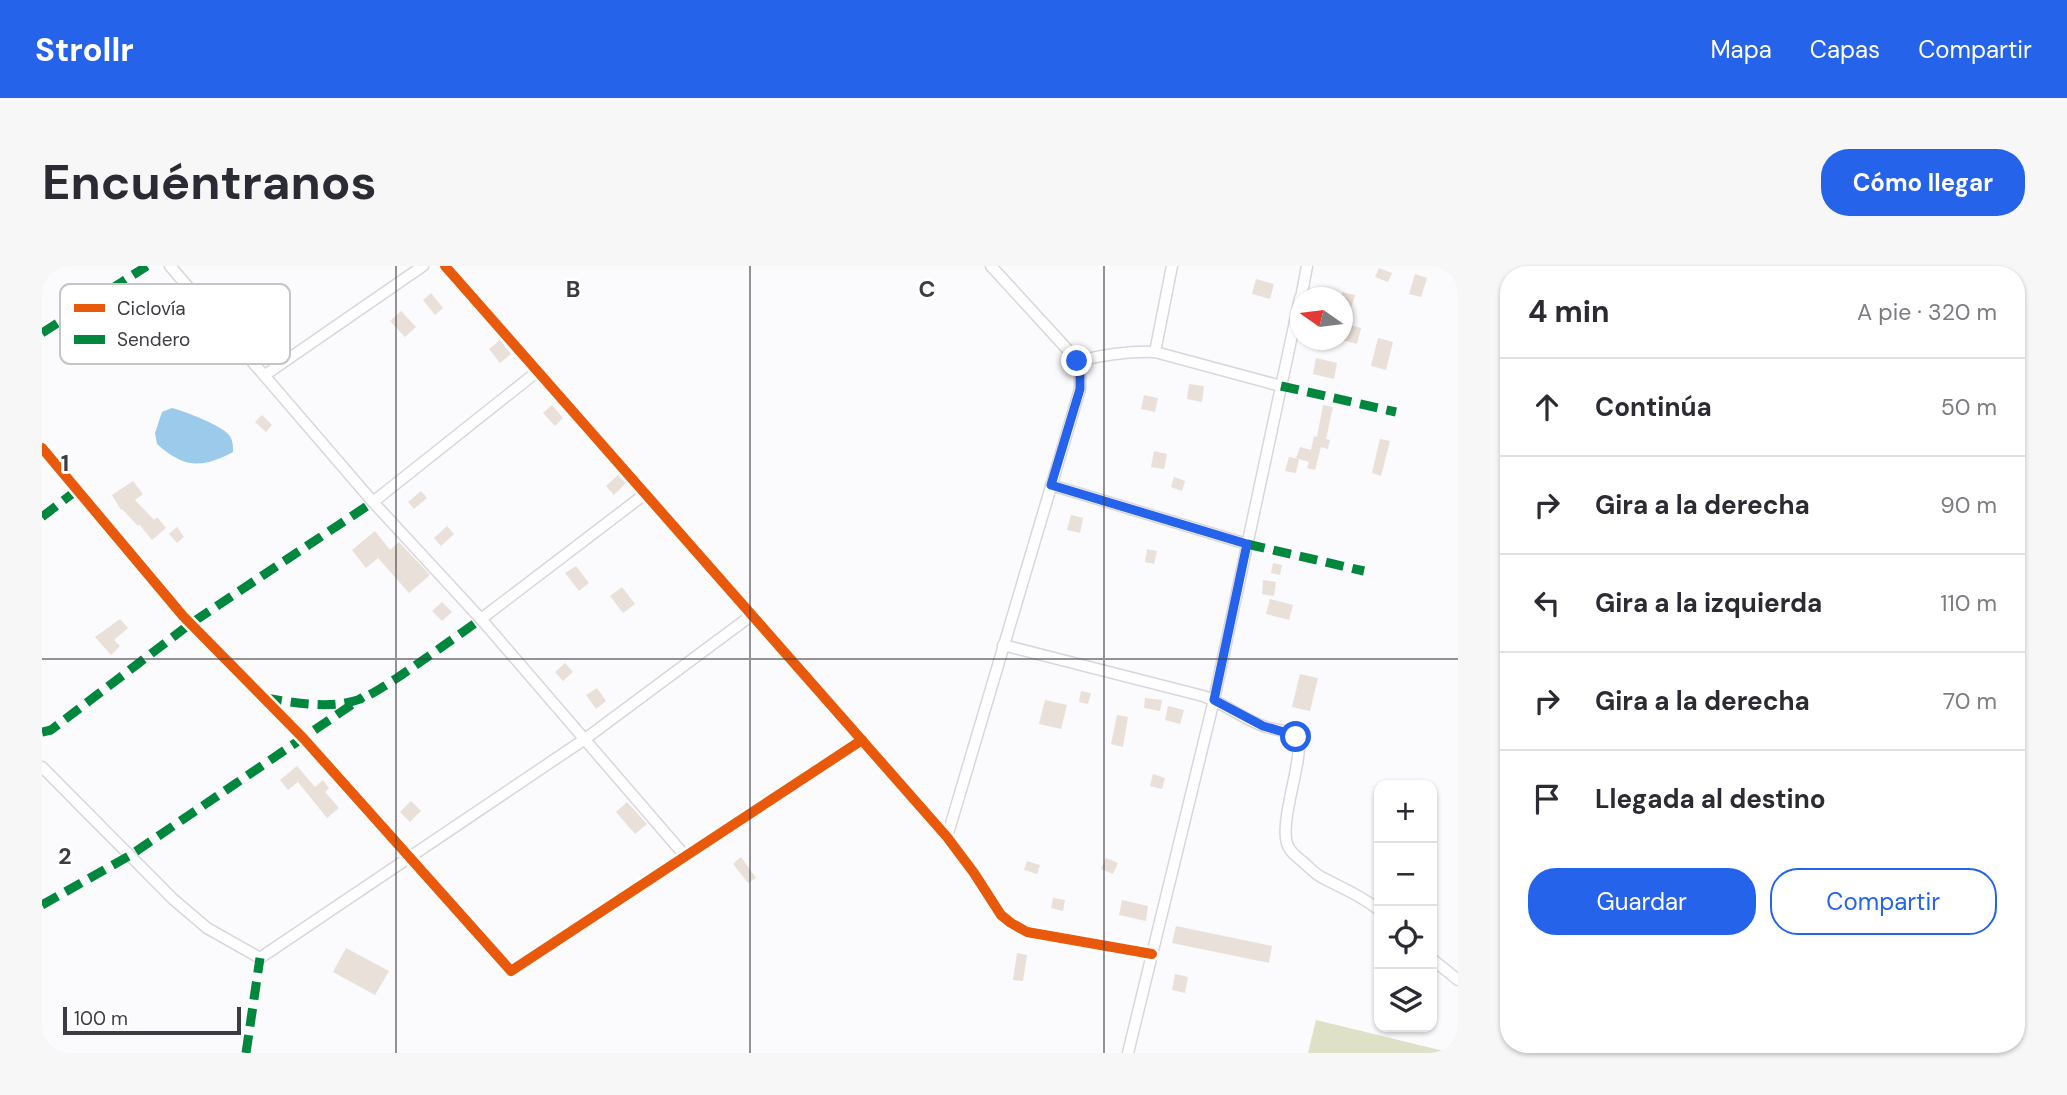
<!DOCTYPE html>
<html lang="es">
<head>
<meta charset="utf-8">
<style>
	body { margin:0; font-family:"DM Sans",sans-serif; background:#f7f7f7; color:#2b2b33 }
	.controls { position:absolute; right:21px; bottom:21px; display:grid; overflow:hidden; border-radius:14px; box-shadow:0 2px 5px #0004 }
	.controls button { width:63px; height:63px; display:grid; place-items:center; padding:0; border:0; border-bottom:2px solid #e1e1e2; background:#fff; color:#2b2b33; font:35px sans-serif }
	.compass { position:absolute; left:1248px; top:21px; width:63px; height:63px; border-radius:50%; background:#fff; box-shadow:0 2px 5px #0004; rotate:284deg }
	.scale { position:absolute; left:21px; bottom:18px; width:178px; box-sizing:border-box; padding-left:7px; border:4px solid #3f3b42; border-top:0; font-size:19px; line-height:24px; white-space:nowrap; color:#3f3b42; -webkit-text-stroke:5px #fff; paint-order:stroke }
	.stop { position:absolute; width:21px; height:21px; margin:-16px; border:5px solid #2563eb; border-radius:50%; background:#fff }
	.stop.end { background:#2563eb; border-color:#fff; box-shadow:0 2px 7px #0008 }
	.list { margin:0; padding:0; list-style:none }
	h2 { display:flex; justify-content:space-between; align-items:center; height:91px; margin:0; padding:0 28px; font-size:30px }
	h2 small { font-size:23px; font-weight:400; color:#7c7c81 }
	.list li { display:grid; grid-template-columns:46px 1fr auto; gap:21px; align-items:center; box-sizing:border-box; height:98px; padding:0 28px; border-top:2px solid #e1e1e2 }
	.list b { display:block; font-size:26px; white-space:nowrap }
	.list em { font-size:23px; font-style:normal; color:#7c7c81 }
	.actions { display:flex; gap:14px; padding:21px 28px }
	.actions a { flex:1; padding:16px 0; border:2px solid #2563eb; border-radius:28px; text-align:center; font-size:24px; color:#2563eb }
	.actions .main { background:#2563eb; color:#fff }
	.icon { flex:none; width:38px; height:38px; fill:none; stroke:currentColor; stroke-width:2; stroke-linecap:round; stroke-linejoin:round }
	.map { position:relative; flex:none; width:1416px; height:787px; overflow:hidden; border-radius:28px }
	header { display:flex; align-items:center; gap:42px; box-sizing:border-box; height:98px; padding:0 35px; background:#2563eb; color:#fff }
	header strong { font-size:33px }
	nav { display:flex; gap:38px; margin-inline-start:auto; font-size:24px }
	.intro { display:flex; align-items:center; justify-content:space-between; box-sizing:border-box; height:168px; padding:0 42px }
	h1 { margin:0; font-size:49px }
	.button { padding:18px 32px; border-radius:28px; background:#2563eb; color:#fff; font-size:24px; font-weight:700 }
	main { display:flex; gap:42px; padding:0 42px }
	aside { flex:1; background:#fff; border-radius:28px; box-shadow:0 2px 5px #0004 }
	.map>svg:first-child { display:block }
	.green { fill:#dee1c7 }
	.water { fill:#9bcaeb }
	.building { fill:#e9e0d9 }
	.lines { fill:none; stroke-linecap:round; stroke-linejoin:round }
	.street-casing { stroke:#dad6dc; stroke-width:13 }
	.street { stroke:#fefeff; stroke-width:10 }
	.quiet { stroke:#00873e; stroke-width:9; stroke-dasharray:18 9; stroke-linecap:butt }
	.cycleway-casing { stroke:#fff; stroke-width:15 }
	.cycleway { stroke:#e8590c; stroke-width:10 }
	.route { stroke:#2563eb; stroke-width:9 }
	.grid { fill:none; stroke:#3f3b42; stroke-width:2; stroke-opacity:0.55 }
	.key { fill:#fff; stroke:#c5c4c6; stroke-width:2 }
	.key-label { font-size:19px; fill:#3f3b42 }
	.grid-label { font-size:23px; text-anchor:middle; font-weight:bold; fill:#3f3b42; stroke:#fff; stroke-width:6; stroke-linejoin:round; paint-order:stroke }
</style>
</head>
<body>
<header>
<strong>Strollr</strong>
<nav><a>Mapa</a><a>Capas</a><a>Compartir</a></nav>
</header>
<div class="intro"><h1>Encuéntranos</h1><a class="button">Cómo llegar</a></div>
<main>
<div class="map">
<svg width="1416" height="787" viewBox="0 0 1416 787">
	<rect width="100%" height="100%" fill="#fbfafc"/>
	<polygon class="green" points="1274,754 1410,787 1266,787"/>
	<path class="water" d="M130,142C144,146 177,158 187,169C191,174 191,180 191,186C159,203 142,202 115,178L113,167L120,146Z"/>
	<g class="building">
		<polygon points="1337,2 1350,7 1346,16 1333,11"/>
		<polygon points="1373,8 1385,12 1379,31 1367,28"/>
		<polygon points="1214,13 1232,18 1228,33 1210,28"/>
		<polygon points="1300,26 1313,29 1305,58 1319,62 1315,78 1300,74"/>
		<polygon points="389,27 401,42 393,49 381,34"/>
		<polygon points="359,45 374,61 363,71 348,55"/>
		<polygon points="1336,72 1351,76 1344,104 1329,100"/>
		<polygon points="458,74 469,88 458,97 447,83"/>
		<polygon points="1274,92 1295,97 1292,113 1271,108"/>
		<polygon points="1147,118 1162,120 1160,136 1145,133"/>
		<polygon points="1102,129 1116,132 1113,146 1099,143"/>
		<polygon points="510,139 521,152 513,160 501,147"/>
		<polygon points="1281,139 1291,141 1284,173 1288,174 1286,183 1279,181 1273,204 1265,202 1267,196 1254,192 1258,181 1269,184 1272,170 1275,171"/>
		<polygon points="220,149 230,159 224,166 213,156"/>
		<polygon points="1338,173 1348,175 1339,210 1330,207"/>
		<polygon points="1112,185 1125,188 1122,203 1109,201"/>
		<polygon points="1247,191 1257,193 1254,207 1243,205"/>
		<polygon points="576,209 584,217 572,229 564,220"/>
		<polygon points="1132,211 1143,215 1140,225 1129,221"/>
		<polygon points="91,215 101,228 93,234 112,254 115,251 124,262 110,274 97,258 96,260 80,243 79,244 70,229"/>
		<polygon points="379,225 385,232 372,243 366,236"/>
		<polygon points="1029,249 1041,252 1038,267 1025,264"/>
		<polygon points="405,260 412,268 399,280 392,272"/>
		<polygon points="135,261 142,271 135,277 127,268"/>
		<polygon points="333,265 348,284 357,276 388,309 367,327 336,292 324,302 310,284"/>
		<polygon points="1105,283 1115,285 1112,298 1103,296"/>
		<polygon points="1231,297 1240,299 1238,309 1229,307"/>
		<polygon points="534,300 547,317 537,325 523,307"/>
		<polygon points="1221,314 1234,316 1232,330 1220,328"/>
		<polygon points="580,321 593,338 581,347 568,330"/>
		<polygon points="1228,333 1251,339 1247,354 1224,348"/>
		<polygon points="400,336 410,346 400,355 390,345"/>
		<polygon points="78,353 86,362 72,374 78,380 69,389 53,371"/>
		<polygon points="523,397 531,406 521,415 513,406"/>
		<polygon points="1258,408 1276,412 1268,445 1250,441"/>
		<polygon points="555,422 564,435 554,443 544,429"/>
		<polygon points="1039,425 1049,427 1046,438 1037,436"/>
		<polygon points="1103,432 1120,434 1118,445 1102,442"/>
		<polygon points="1003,434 1025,439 1019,463 997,458"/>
		<polygon points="1126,440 1142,444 1138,458 1123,454"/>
		<polygon points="1075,449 1086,451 1081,481 1069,478"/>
		<polygon points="255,500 273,521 281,514 287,522 283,526 297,542 285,552 256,516 246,524 238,514"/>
		<polygon points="1111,508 1123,512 1120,523 1108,520"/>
		<polygon points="369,535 379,545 368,556 358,546"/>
		<polygon points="585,536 605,558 593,568 574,546"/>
		<polygon points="699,591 714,612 706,617 691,598"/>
		<polygon points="1064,592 1076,597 1071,608 1059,603"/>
		<polygon points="985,595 998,599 995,608 982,604"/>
		<polygon points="1011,632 1023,634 1021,645 1009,642"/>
		<polygon points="1080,634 1106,640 1104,655 1077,649"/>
		<polygon points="1134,660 1230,680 1227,697 1130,677"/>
		<polygon points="304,682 347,705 333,729 291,706"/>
		<polygon points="975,687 985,689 981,715 971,714"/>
		<polygon points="1133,708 1146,711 1143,727 1130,724"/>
	</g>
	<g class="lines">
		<g class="street-casing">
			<g id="street">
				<polyline points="128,0 331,236 439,353 644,591"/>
				<polyline points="403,0 905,571 932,607 959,649 969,657 985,666 1110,688"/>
				<path d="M949,0L1036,95C1061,89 1086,85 1113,86L1239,120"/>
				<polyline points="1259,32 1265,0"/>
				<polyline points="1113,86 1130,0"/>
				<polyline points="223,109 381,0"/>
				<polyline points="0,182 141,350 262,473 469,705 820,474"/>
				<polyline points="1009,219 1205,278"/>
				<polyline points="331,236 496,105"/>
				<polyline points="439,353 603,228"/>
				<path d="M961,379L1161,430C1184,438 1202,454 1224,461C1232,464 1247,464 1254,471C1266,483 1235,556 1246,580C1249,587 1255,591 1261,596C1267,601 1274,609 1281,612C1300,622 1320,630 1337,644"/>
				<polyline points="0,501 131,633 165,662 218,692 543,473 710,349"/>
				<polyline points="905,571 1038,123 1038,110 1036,95"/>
				<polyline points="1390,693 1416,714"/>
				<polyline points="1086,787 1172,434 1258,32"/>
			</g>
		</g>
		<use href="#street" class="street"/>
		<g class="quiet">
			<polyline points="0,67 105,0"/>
			<polyline points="1239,120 1354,146"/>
			<polyline points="0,251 35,224"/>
			<polyline points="1205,278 1322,305"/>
			<path d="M222,432C251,436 283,443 312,435C327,431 342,420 355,412C383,393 411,373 439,353"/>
			<polyline points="0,466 9,464 148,358 331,236"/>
			<polyline points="0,639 87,590 321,431"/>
			<polyline points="204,787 218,692"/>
		</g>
		<g class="cycleway-casing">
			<g id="cycleway">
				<polyline points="403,0 905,571 932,607 959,649 969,657 985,666 1110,688"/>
				<polyline points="0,182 141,350 262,473 469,705 820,474"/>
			</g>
		</g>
		<use href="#cycleway" class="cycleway"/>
	</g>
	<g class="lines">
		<polyline class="route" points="1035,95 1038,110 1038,123 1009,219 1205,278 1172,434 1221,460 1252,469 1254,471"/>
	</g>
	<path class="grid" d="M354,0V787M708,0V787M1062,0V787M0,393H1416"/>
	<rect x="18" y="18" width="230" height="80" rx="10" class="key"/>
	<rect x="32" y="38" width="31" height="8" fill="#e8590c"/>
	<rect x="32" y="69" width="31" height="9" fill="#00873e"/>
	<g class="key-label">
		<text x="75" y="49">Ciclovía</text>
		<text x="75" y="80">Sendero</text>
	</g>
	<g class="grid-label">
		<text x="531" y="31">B</text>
		<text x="885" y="31">C</text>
		<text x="23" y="205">1</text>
		<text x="23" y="598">2</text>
	</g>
</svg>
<div class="controls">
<button>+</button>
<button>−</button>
<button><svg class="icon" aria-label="locate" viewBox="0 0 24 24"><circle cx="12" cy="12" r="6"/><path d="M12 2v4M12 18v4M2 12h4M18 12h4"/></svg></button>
<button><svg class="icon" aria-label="layers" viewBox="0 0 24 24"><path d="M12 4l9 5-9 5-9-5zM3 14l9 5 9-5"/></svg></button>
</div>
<svg class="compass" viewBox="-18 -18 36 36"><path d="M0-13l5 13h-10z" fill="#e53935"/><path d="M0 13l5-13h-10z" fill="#7c7c81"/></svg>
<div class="scale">100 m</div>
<div class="stop" style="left:1254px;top:471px"></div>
<div class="stop end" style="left:1035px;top:95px"></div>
</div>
<aside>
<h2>4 min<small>A pie · 320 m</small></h2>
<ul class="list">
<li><svg class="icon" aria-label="ahead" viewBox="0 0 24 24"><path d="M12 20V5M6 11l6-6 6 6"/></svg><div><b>Continúa</b></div><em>50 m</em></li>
<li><svg class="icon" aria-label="right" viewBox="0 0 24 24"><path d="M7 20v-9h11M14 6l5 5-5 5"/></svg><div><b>Gira a la derecha</b></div><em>90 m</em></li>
<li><svg class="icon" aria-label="left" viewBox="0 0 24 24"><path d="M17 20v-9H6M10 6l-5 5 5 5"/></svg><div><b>Gira a la izquierda</b></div><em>110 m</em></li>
<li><svg class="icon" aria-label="right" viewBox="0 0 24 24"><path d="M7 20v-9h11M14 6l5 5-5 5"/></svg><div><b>Gira a la derecha</b></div><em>70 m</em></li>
<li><svg class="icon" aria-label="arrive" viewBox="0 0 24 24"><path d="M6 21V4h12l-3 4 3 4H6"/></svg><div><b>Llegada al destino</b></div></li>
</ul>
<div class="actions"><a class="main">Guardar</a><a>Compartir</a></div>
</aside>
</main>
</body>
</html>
